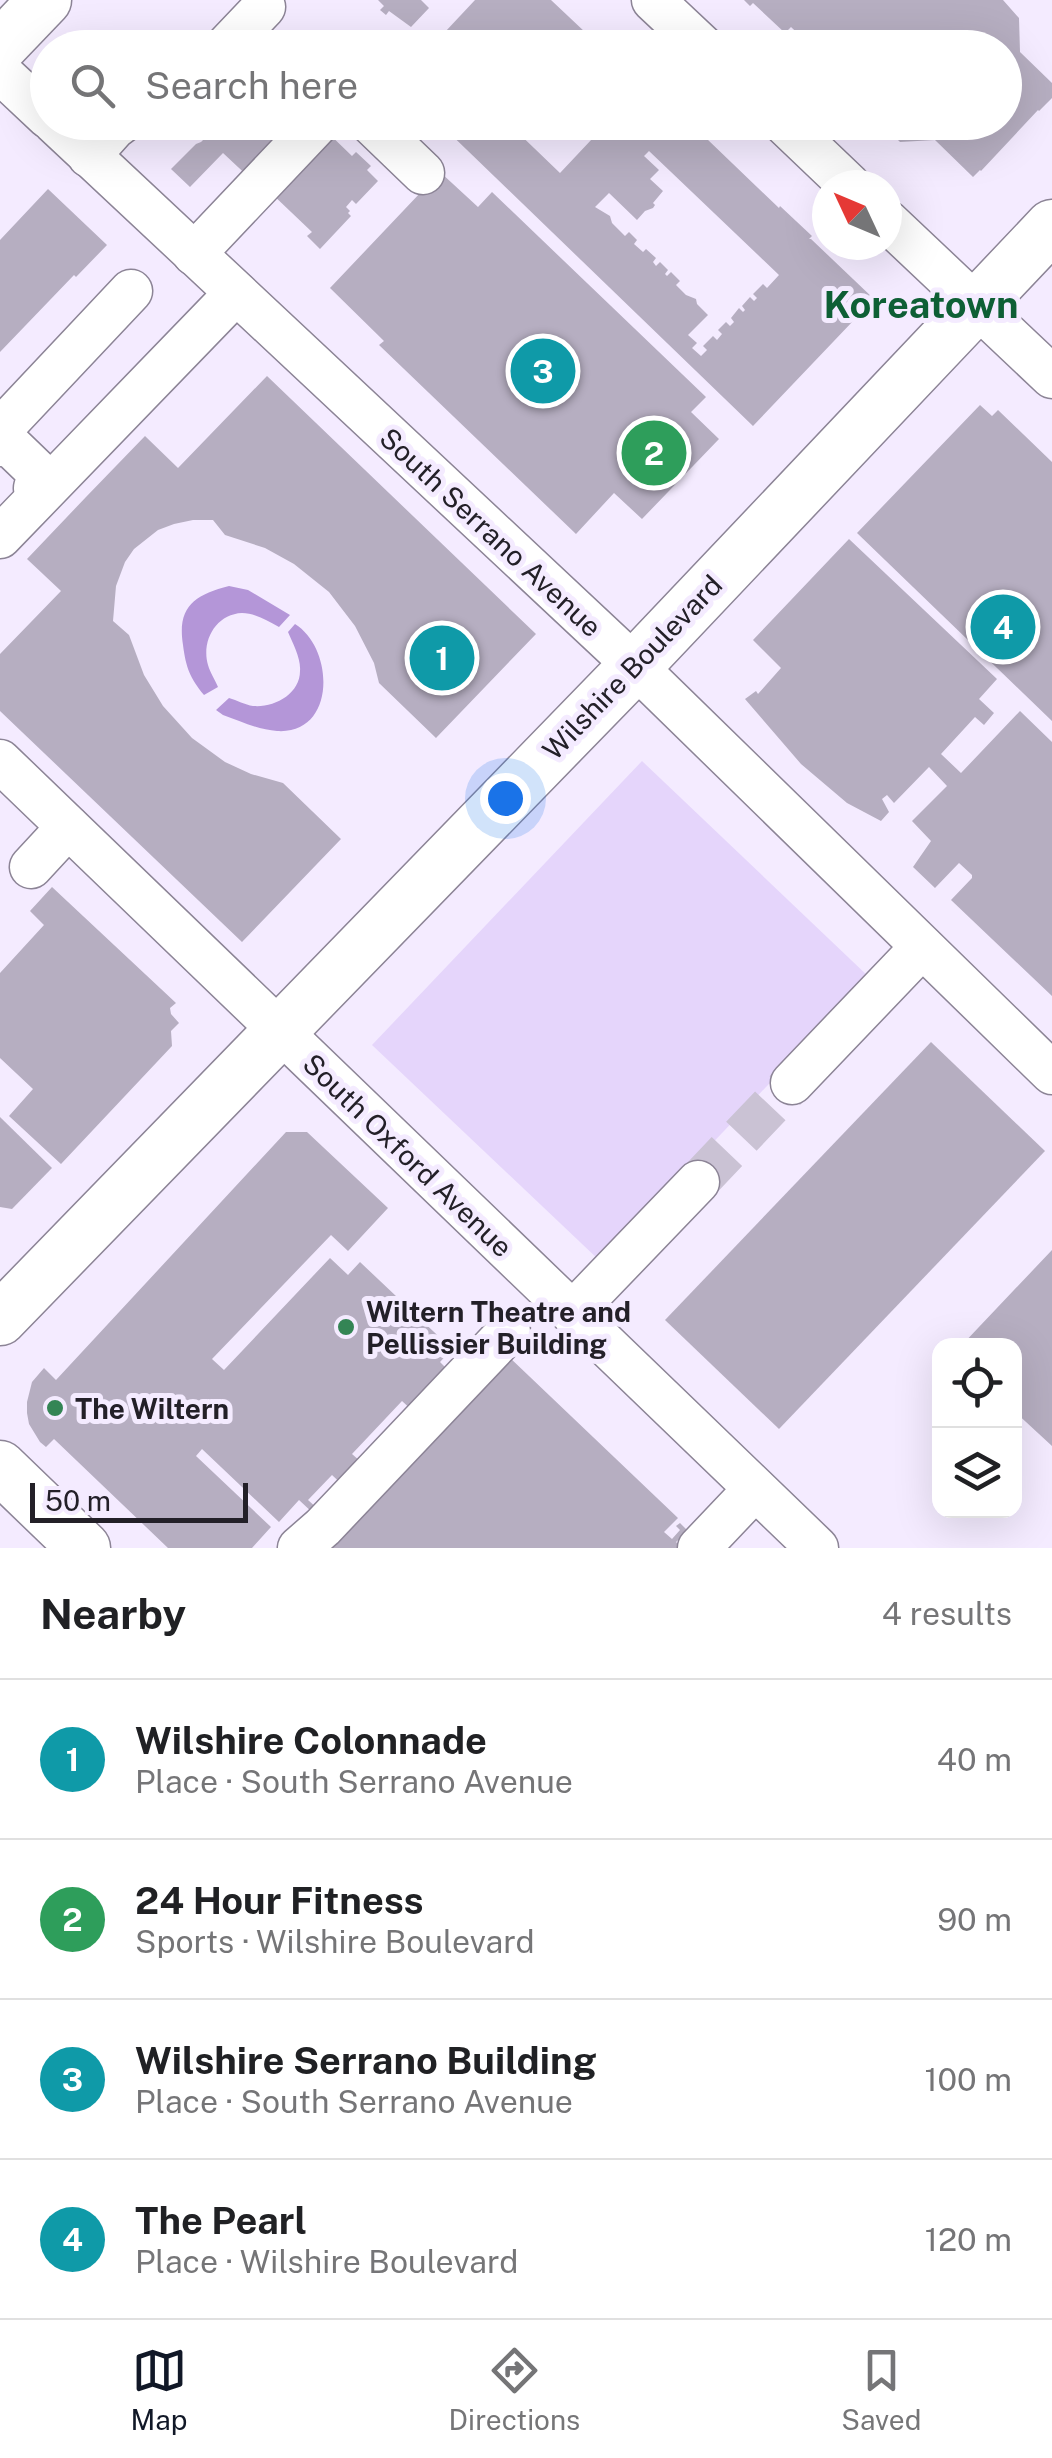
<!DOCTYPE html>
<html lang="en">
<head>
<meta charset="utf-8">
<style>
	body { margin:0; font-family:"Public Sans",sans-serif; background:#f6f6f6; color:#202124 }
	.controls { position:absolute; right:30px; bottom:30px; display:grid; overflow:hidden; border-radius:20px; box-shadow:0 10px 40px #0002 }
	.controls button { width:90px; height:90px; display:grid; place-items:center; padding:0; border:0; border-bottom:2px solid #e0e0e0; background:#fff; color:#202124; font:50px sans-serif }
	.compass { position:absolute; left:812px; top:170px; width:90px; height:90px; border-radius:50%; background:#fff; box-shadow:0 10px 40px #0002; rotate:314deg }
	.scale { position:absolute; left:30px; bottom:25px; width:218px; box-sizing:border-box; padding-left:10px; border:5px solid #232028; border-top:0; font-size:28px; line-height:35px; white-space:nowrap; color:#232028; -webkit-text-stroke:8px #f4ebff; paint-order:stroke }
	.you { position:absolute; left:505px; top:798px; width:35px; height:35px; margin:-25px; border:8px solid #fff; border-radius:50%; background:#1a73e8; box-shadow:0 0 0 15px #1a73e833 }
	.badge { display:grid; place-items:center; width:65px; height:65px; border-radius:50%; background:#111827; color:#fff; font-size:32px; font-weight:700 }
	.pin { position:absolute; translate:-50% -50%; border:5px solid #fff; box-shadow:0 2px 10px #0006 }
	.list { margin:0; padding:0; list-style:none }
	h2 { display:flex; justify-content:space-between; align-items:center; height:130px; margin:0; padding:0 40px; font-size:42px }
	h2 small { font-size:32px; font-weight:400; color:#757577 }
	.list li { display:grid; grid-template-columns:65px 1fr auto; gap:30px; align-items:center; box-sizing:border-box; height:160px; padding:0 40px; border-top:2px solid #e0e0e0 }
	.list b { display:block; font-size:38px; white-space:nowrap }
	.list p { margin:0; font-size:32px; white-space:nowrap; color:#757577 }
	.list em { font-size:32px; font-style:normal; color:#757577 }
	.icon { flex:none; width:55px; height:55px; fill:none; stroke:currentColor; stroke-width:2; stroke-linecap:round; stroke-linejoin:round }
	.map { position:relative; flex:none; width:1052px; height:1548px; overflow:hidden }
	.search { position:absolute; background:#fff; box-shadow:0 10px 40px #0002; left:30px; right:30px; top:30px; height:110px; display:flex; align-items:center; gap:25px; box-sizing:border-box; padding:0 35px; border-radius:55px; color:#757577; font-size:38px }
	.sheet { height:770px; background:#fff }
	nav { display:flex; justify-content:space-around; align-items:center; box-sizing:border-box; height:140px; border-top:2px solid #e0e0e0; background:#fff; font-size:28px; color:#757577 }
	nav a { display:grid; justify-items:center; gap:5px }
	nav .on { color:#111827 }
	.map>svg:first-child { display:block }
	.green { fill:#e5d5fb }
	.water { fill:#b496d8 }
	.building { fill:#b6aec1; fill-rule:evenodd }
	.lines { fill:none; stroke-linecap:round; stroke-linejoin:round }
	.minor-tunnel { stroke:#cac2d4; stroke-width:42; stroke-dasharray:42 21; stroke-linecap:butt }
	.minor-casing { stroke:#8c8496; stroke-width:45 }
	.major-casing { stroke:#8c8496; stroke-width:55 }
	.minor { stroke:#fff; stroke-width:42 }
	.major { stroke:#fff; stroke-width:52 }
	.poi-dot { fill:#348555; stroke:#f4ebff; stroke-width:4 }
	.labels { text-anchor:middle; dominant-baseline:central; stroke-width:10; stroke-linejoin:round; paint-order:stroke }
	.street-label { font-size:28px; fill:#232028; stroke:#f4ebff }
	.poi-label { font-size:28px; font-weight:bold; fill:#232028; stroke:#f4ebff; text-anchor:start }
	.district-label { font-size:38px; font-weight:bold; fill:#0e5f35; stroke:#f4ebff }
</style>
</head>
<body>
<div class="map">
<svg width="1052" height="1548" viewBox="0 0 1052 1548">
	<rect width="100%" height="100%" fill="#f4ebff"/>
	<polygon class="green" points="642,761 870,978 600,1261 372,1045"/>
	<g class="water">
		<path d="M229,586L248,590L290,615L279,627C268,621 255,613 242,613C216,614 201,641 208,665C210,672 215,680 218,687L204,695C190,678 186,668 183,645C177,607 194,595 229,586Z"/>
		<path d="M295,624C335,649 336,735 277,731C259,730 240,721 223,715L216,710L229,698C237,700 245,705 253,706C274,708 300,694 300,671C301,658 293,644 288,632Z"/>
	</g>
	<g class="building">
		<polygon points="378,0 421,0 429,8 411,27 389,11 386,15 380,10 384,6"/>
		<polygon points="475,0 551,0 586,33 585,34 589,38 587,40 594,48 430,48"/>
		<polygon points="744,0 1003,0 1019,18 1020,52 1052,83 1052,98 1039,111 1038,110 981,171 980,170 973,177 935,140 900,142 880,122 1004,122 1004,48 813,48 791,27 785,33 753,3 750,6"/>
		<polygon points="218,122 301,122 254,182 223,153 190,187 171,169 196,144 201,142 216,127 215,125"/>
		<path d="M438,122H507L560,173L608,122H687L695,130L698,127L709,137L707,139L779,208L780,206L812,236L809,239H811L874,299L753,426ZM649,151L779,275L767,288L763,284L753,294L757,298L754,301L750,297L742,306L745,310L743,312L739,308L731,318L734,322L730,326L726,322L718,330L722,334L717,340L713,336L703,346L707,350L701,356L692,348L697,343L688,335L708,315L697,304L696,299L686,295L676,285L680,281L671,272L667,276L665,274L668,270L660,262L656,266L653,262L656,258L646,249L643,252L634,244L637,240L629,232L625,236L612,223L610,216L595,207L609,193L637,220L645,211L653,208L655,205L653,203L663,191L650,179L659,170L644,156Z"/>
		<polygon points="322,127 352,156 356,152 371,166 367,170 378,181 356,204 352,200 346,207 350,211 348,213 351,216 320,249 307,236 312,232 270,192"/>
		<polygon points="440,172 478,207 492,192 706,397 691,412 719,439 642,519 614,493 576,534 379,345 384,341 330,288"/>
		<polygon points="48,189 107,245 76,277 74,275 0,352 0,240"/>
		<polygon points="267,376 536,634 436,738 379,683 374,663 355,626 329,592 294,564 265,548 225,535 213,520 193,520 174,524 158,530 134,549 125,562 116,586 113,621 129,635 144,675 163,706 192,738 225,762 251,774 283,783 341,839 242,942 0,711 0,654 61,591 27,559 86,497 145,436 178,468"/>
		<polygon points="980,405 992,416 998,410 1052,462 1052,721 857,533"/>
		<polygon points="849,539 997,679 979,699 994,713 984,725 975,717 941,754 961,773 1020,711 1052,742 1052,996 951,900 972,878 972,875 959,863 935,888 913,867 931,841 912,821 947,786 929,767 894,803 887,795 882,799 889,812 881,821 847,803 801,764 745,699 756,691 758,694 781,668 753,640"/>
		<polygon points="52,887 176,1003 170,1008 171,1014 179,1023 171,1031 172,1046 61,1164 9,1116 33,1089 0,1058 0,973 44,925 30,911"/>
		<polygon points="931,1042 1045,1151 779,1429 665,1320"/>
		<polygon points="0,1117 52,1168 12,1209 0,1207"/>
		<polygon points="286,1132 307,1132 388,1208 348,1251 331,1235 212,1359 224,1370 330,1258 348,1275 360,1262 452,1349 440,1362 452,1374 415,1413 402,1401 352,1454 369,1469 349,1491 332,1475 308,1500 319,1510 314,1514 299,1500 279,1522 202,1449 196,1456 271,1527 252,1548 168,1548 54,1439 46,1447 40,1442 29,1424 27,1413 27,1402 32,1382 44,1368 56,1380"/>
		<polygon points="1052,1250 1052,1446 1014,1411 1014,1346 961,1346"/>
		<polygon points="507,1355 678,1518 664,1532 672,1539 680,1530 676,1526 680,1523 688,1531 676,1542 680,1546 677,1548 324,1548"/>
	</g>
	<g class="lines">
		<polyline class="minor-tunnel" points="698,1182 792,1083"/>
		<g class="minor-casing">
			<g id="minor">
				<polyline points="653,0 704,48"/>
				<polyline points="225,48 264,7"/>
				<polyline points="0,72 48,117"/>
				<polyline points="54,122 635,666 1052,1073"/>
				<polyline points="370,122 423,173"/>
				<polyline points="783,122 849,185"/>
				<polyline points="89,156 114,128 122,122"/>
				<polyline points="887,221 1052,377"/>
				<polyline points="194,254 319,122"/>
				<polyline points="0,430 131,291"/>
				<polyline points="0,445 11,446 39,473 35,488"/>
				<polyline points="0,537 236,293"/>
				<polyline points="0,761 817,1548"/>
				<polyline points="31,867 68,827"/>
				<polyline points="792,1083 922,947"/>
				<polyline points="572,1313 698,1182"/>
				<polyline points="299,1548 323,1527 509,1331"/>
				<polyline points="699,1548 755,1489"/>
			</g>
		</g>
		<g class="major-casing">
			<g id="major">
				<polyline points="0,47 45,0"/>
				<polyline points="0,1319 635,666 1052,226"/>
				<polyline points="0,1467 84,1548"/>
			</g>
		</g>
		<use href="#minor" class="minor"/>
		<use href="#major" class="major"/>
	</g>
	<g class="poi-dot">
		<circle cx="346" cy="1327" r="10"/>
		<circle cx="55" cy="1408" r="10"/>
	</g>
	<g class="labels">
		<g class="street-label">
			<text transform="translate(491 532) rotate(43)">South Serrano Avenue</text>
			<text transform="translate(632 667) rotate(-46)">Wilshire Boulevard</text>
			<text transform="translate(408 1155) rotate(44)">South Oxford Avenue</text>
		</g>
		<g class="poi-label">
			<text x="366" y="1311">Wiltern Theatre and<tspan x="366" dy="32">Pellissier Building</tspan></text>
			<text x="75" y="1408">The Wiltern</text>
		</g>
		<g class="district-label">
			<text x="921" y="304">Koreatown</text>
		</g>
	</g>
</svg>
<div class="controls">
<button><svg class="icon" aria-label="locate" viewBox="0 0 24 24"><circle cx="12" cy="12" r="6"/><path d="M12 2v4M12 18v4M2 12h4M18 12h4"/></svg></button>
<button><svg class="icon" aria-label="layers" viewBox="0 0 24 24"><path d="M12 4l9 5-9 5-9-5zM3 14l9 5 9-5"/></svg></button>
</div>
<svg class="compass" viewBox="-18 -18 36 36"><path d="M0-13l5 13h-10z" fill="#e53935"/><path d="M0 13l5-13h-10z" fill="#757577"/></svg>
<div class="scale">50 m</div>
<div class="you"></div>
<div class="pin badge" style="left:442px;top:658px;background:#0f9aa8">1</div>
<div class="pin badge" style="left:654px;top:453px;background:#2e9e5b">2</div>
<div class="pin badge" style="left:543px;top:371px;background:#0f9aa8">3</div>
<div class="pin badge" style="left:1003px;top:627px;background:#0f9aa8">4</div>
<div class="search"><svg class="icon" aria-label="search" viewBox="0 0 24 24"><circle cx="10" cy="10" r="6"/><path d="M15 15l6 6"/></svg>Search here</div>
</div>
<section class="sheet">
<h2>Nearby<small>4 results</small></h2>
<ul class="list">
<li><span class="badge" style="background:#0f9aa8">1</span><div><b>Wilshire Colonnade</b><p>Place · South Serrano Avenue</p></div><em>40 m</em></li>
<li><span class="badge" style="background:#2e9e5b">2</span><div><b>24 Hour Fitness</b><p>Sports · Wilshire Boulevard</p></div><em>90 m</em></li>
<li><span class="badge" style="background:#0f9aa8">3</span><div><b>Wilshire Serrano Building</b><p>Place · South Serrano Avenue</p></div><em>100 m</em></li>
<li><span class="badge" style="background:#0f9aa8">4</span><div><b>The Pearl</b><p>Place · Wilshire Boulevard</p></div><em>120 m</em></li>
</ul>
</section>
<nav>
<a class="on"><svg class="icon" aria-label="map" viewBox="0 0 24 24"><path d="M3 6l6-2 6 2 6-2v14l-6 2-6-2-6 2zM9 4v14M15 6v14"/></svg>Map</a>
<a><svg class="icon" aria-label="directions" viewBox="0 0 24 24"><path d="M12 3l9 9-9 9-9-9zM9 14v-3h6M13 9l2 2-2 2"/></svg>Directions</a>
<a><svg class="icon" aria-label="saved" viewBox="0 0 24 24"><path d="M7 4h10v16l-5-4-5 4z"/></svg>Saved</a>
</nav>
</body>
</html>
